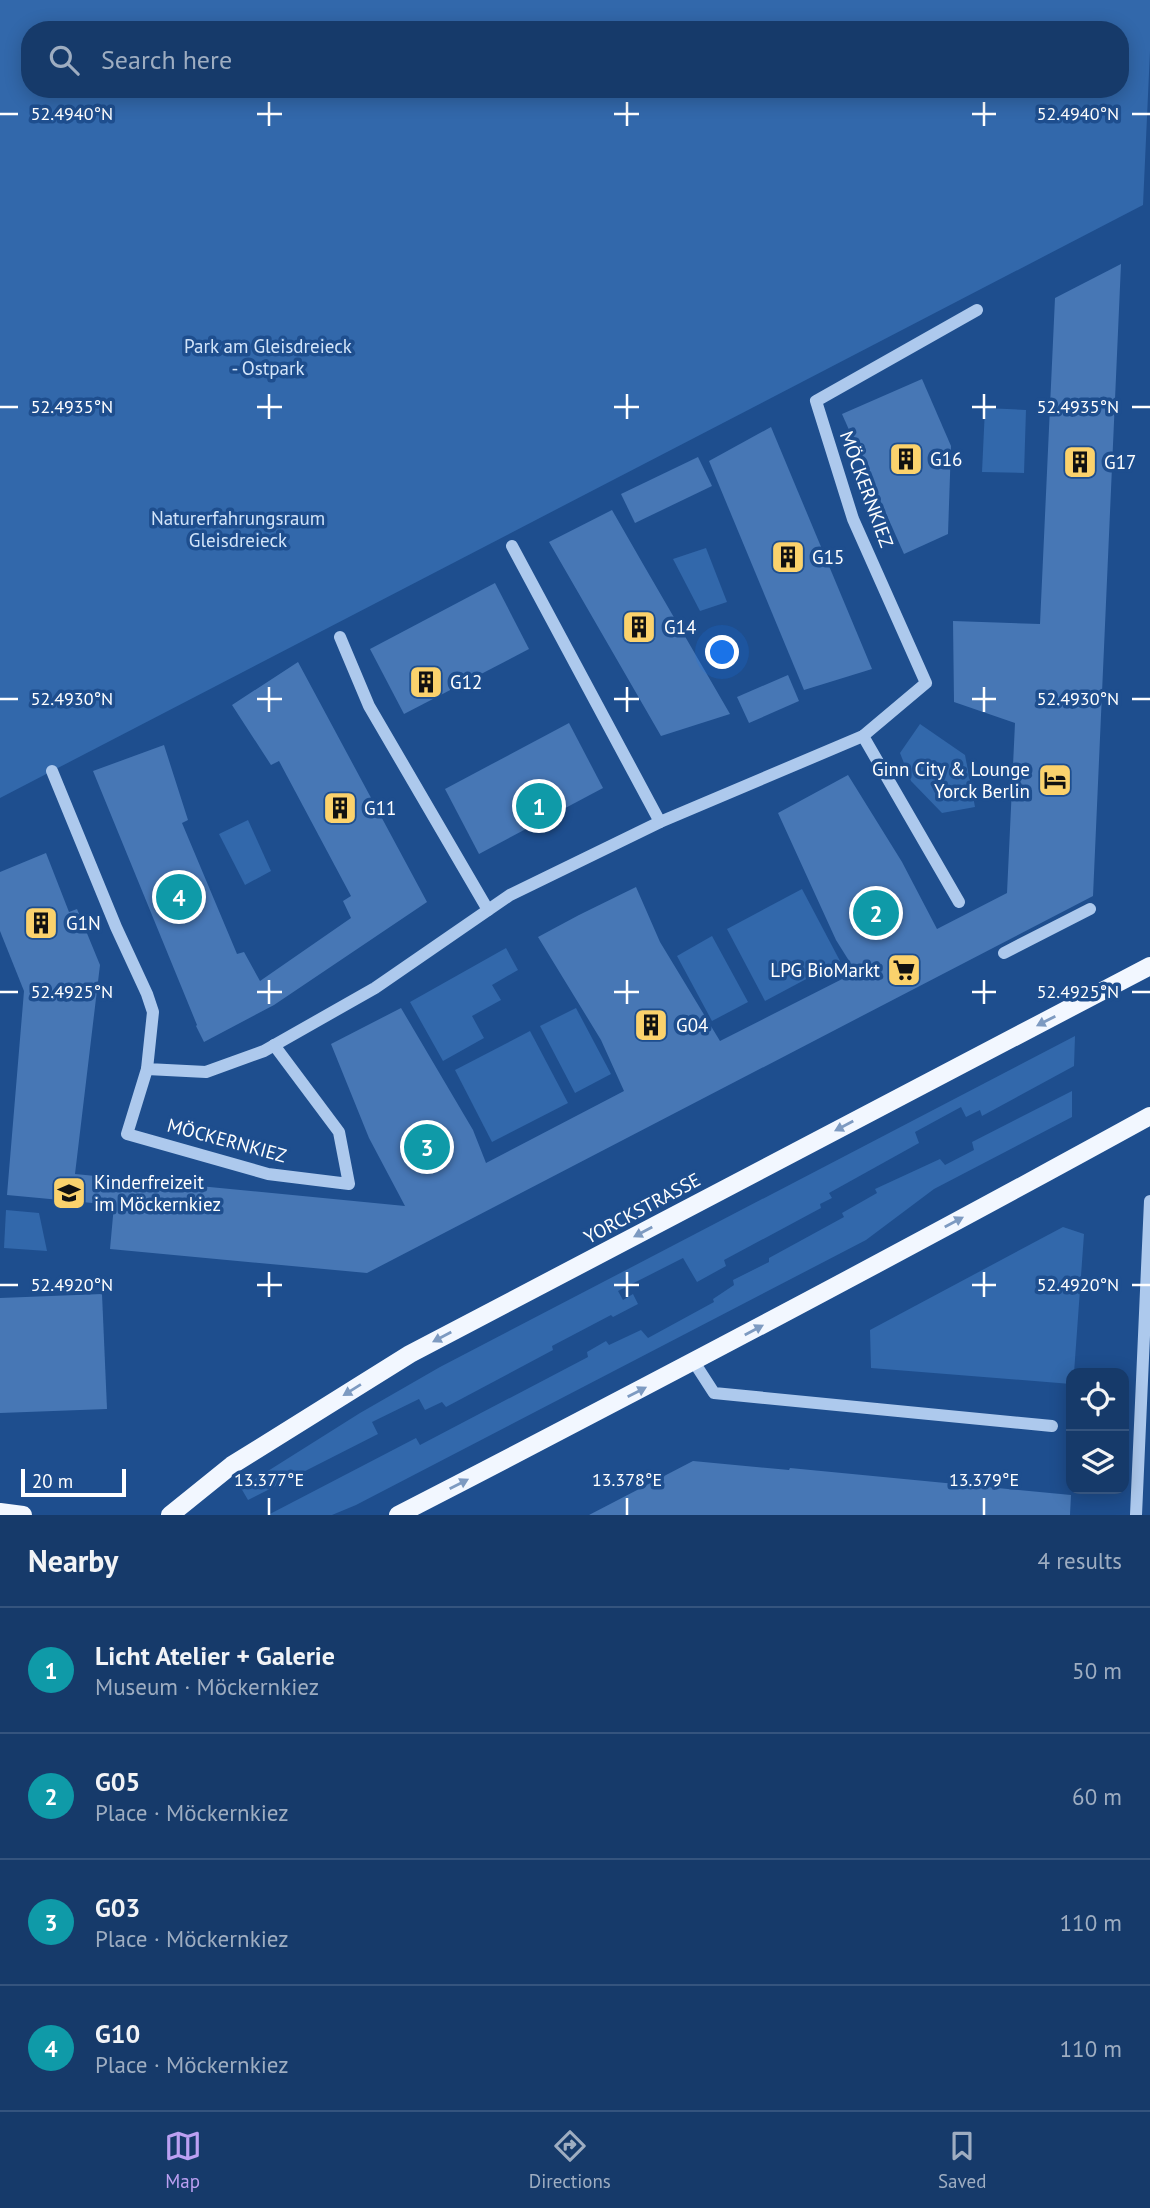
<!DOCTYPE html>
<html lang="en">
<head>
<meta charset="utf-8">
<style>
	body { margin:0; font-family:"PT Sans",sans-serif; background:#234572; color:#f1f3f6 }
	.controls { position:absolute; right:21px; bottom:21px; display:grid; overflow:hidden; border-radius:14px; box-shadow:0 4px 18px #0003 }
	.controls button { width:63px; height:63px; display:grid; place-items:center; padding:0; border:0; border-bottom:2px solid #35547e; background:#163a6a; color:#f1f3f6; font:35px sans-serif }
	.scale { position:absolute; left:21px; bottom:18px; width:105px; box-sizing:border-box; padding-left:7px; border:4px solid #fff; border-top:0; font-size:19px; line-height:24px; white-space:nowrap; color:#fff; -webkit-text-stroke:5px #1e4e8e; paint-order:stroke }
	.you { position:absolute; left:723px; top:653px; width:24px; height:24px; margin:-18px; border:5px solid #fff; border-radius:50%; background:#1a73e8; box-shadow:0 0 0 10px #1a73e833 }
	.badge { display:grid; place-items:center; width:46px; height:46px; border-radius:50%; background:#bca0f2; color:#fff; font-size:23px; font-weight:700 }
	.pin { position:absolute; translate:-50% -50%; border:4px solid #fff; box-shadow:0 2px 7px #0006 }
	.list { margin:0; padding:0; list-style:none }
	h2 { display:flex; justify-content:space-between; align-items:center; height:91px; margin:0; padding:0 28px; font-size:30px }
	h2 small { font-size:23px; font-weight:400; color:#9eadc1 }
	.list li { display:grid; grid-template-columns:46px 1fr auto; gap:21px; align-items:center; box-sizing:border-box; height:126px; padding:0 28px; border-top:2px solid #35547e }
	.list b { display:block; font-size:26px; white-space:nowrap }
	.list p { margin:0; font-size:23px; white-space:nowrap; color:#9eadc1 }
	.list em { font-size:23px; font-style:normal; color:#9eadc1 }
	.icon { flex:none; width:38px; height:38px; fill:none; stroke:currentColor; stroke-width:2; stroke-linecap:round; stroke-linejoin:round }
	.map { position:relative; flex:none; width:1150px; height:1515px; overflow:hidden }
	.search { position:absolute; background:#163a6a; box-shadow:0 4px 18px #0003; left:21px; right:21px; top:21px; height:77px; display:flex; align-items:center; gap:18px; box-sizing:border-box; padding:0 24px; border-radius:28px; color:#9eadc1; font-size:26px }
	.sheet { height:595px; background:#163a6a }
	nav { display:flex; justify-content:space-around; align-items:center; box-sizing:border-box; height:98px; border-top:2px solid #35547e; background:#163a6a; font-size:19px; color:#9eadc1 }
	nav a { display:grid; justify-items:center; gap:4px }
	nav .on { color:#bca0f2 }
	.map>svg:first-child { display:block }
	.green { fill:#3268ab; fill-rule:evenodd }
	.building { fill:#4777b5 }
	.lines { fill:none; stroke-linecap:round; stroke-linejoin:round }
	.minor { stroke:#adc9ed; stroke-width:12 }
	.major { stroke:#f2f7ff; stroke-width:18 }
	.oneway { fill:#7d9ac1 }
	.ticks { fill:none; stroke:#fff; stroke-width:2.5 }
	.labels { text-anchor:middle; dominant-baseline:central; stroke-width:7; stroke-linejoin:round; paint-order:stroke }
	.park-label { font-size:19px; fill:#d2e4f9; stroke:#1e4e8e }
	.poi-label { font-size:19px; fill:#fff; stroke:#1e4e8e; text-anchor:start }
	.street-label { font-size:19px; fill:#fff; stroke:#1e4e8e }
	.ticks-label { font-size:18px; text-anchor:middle; fill:#fff; stroke:#1e4e8e; stroke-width:7; stroke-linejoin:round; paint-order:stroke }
</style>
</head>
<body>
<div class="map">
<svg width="1150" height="1515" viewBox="0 0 1150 1515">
	<rect width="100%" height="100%" fill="#1e4e8e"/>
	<g class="green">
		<path d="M0,0H1150V51L1143,205L0,798ZM30,30H1120V89H30Z"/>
		<polygon points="985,408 1026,410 1024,473 982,472"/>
		<polygon points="706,548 727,602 700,611 673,559"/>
		<polygon points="920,724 965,755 975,807 942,813 911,781 900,753"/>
		<polygon points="248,820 271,871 245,885 219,834"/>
		<polygon points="802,889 840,961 765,1001 727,929"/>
		<polygon points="712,936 748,1002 712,1021 677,956"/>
		<polygon points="506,948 518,970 492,985 501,1000 472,1016 484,1038 443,1061 410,1002"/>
		<polygon points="576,1008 611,1074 575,1093 540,1026"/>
		<polygon points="530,1031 568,1103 492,1142 455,1070"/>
		<polygon points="1075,1036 1074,1066 982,1116 980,1110 966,1117 961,1107 915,1132 919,1143 829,1193 832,1198 820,1204 821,1208 724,1260 726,1266 697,1282 683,1258 618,1291 623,1300 633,1294 638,1304 613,1317 611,1315 552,1346 553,1350 446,1407 442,1402 425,1410 419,1399 372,1422 378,1434 248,1500 241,1488 360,1413 440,1367"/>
		<polygon points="1072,1091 1072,1117 934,1189 866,1240 356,1505 332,1515 268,1515 416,1438 420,1445 588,1357 587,1352 606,1341 609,1345 641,1330 648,1338 714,1302 713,1299 734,1285 733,1280 769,1262 769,1258 844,1217 842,1213 877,1193 875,1189 940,1159 945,1165 974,1150 972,1142"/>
		<polygon points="6,1210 39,1213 47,1251 4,1248"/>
		<polygon points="1063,1227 1084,1234 1074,1373 1071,1373 1071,1384 871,1368 870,1330"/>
	</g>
	<g class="building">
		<polygon points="1121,264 1093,896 367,1273 110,1249 114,1205 7,1195 24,991 0,931 0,872 46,853 69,912 77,909 100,965 75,1174 405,1206 369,1138 331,1044 401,1008 473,1130 486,1163 624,1091 601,1040 538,937 579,915 636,887 660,942 720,1041 856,972 836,940 778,813 848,775 902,862 937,929 1007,893 1015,723 954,702 953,621 1040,624 1055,298"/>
		<polygon points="922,379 951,446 948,534 904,554 842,414"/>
		<polygon points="771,427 872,669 804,690 709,461"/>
		<polygon points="698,457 712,486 635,523 621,494"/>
		<polygon points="612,510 643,564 730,714 661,736 549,542"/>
		<polygon points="495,583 529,649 404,714 370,649"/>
		<polygon points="298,662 427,902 274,1005 204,1042 196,1026 197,1025 93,771 164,745 188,820 182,823 237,954 244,952 260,981 351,918 343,901 351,896 279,761 271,765 232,705"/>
		<polygon points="788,675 799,701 749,723 737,697"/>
		<polygon points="569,723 603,788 479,854 445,789"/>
		<polygon points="102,1294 107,1409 0,1413 0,1298"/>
		<polygon points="693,1461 789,1470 790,1468 1071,1495 1070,1515 589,1515"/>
	</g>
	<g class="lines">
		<g class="minor">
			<polyline points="512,546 660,822"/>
			<polyline points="340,637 369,706 488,910"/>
			<polyline points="863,736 959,902"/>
			<polyline points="52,771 116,927 147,994 153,1012 147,1069 206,1072 264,1051 375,988 510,895 660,822 863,736 926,683 853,519 816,401 977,310"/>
			<polyline points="1004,953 1090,909"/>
			<polyline points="147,1069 127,1134 268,1174 349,1184 339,1132 274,1045"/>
			<polyline points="694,1362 714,1393 1052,1426"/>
			<polyline points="1136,1515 1150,1201"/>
		</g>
		<g class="major">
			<polyline points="0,1512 23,1515"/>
			<polyline points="170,1515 232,1465 410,1354 1150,966"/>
			<path d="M398,1515C650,1385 901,1253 1150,1116"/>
		</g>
	</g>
	<defs><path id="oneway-solid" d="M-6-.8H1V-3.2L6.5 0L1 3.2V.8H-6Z" transform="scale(1.75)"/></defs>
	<g class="oneway">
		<use href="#oneway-solid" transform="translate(1046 1021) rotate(153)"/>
		<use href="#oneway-solid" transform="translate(844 1126) rotate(152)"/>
		<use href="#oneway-solid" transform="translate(954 1222) rotate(-28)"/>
		<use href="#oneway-solid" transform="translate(643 1232) rotate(152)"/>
		<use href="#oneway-solid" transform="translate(754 1330) rotate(-28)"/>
		<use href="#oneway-solid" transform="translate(442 1337) rotate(152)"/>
		<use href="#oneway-solid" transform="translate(352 1390) rotate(148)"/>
		<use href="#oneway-solid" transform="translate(637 1392) rotate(-27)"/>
		<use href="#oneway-solid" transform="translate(459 1484) rotate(-27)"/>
	</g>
	<path class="ticks" d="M269,102V126M627,102V126M984,102V126M0,114H18M257,114H282M614,114H639M972,114H996M1132,114H1150M269,394V419M627,394V419M984,394V419M0,407H18M257,407H282M614,407H639M972,407H996M1132,407H1150M269,687V712M627,687V712M984,687V712M0,699H18M257,699H282M614,699H639M972,699H996M1132,699H1150M269,980V1004M627,980V1004M984,980V1004M0,992H18M257,992H282M614,992H639M972,992H996M1132,992H1150M269,1272V1297M627,1272V1297M984,1272V1297M0,1285H18M257,1285H282M614,1285H639M972,1285H996M1132,1285H1150M269,1498V1515M627,1498V1515M984,1498V1515"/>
	<defs>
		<g id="building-square" transform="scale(1.75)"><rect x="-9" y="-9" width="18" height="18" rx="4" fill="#fbd26c" stroke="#1e4e8e"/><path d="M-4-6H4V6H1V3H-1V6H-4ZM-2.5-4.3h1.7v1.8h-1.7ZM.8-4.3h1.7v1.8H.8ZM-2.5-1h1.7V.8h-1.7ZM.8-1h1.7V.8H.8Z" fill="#111"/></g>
		<g id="hotel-square" transform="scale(1.75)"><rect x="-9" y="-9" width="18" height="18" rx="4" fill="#fbd26c" stroke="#1e4e8e"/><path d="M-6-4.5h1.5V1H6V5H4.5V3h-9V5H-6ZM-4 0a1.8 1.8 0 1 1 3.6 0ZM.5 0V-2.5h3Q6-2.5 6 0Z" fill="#111"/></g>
		<g id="supermarket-square" transform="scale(1.75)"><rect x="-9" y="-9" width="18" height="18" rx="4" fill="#fbd26c" stroke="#1e4e8e"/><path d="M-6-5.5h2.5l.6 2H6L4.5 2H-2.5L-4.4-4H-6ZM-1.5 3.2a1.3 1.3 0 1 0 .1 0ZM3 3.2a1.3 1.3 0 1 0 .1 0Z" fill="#111"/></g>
		<g id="school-square" transform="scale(1.75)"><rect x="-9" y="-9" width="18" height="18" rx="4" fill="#fbd26c" stroke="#1e4e8e"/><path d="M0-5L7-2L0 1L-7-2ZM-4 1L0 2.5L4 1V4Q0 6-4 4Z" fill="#111"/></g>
	</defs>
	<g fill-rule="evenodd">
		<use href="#building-square" x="906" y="459"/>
		<use href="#building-square" x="1080" y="462"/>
		<use href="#building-square" x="788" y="557"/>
		<use href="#building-square" x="639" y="627"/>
		<use href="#building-square" x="426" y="682"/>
		<use href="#hotel-square" x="1055" y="780"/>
		<use href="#building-square" x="340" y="808"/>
		<use href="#building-square" x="41" y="923"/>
		<use href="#supermarket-square" x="904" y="970"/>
		<use href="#building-square" x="651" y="1025"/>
		<use href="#school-square" x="69" y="1193"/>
	</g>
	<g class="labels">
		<g class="park-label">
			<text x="268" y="346">Park am Gleisdreieck<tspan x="268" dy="22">- Ostpark</tspan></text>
			<text x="238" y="518">Naturerfahrungsraum<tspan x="238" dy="22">Gleisdreieck</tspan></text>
		</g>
		<g class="poi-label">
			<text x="930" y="459">G16</text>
			<text x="1104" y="462">G17</text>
			<text x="812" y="557">G15</text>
			<text x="664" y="627">G14</text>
			<text x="450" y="682">G12</text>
			<text x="1030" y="769" text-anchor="end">Ginn City &amp; Lounge<tspan x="1030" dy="22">Yorck Berlin</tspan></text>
			<text x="364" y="808">G11</text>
			<text x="66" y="923">G1N</text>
			<text x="880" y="970" text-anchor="end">LPG BioMarkt</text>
			<text x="676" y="1025">G04</text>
			<text x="94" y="1182">Kinderfreizeit<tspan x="94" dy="22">im Möckernkiez</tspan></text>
		</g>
		<g class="street-label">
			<text transform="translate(867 489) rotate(70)">MÖCKERNKIEZ</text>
			<text transform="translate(227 1140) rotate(15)">MÖCKERNKIEZ</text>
			<text transform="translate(642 1208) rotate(-28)">YORCKSTRASSE</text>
		</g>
	</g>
	<g class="ticks-label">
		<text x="72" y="120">52.4940°N</text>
		<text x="1078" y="120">52.4940°N</text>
		<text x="72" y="413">52.4935°N</text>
		<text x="1078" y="413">52.4935°N</text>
		<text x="72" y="705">52.4930°N</text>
		<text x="1078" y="705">52.4930°N</text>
		<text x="72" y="998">52.4925°N</text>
		<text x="1078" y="998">52.4925°N</text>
		<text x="72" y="1291">52.4920°N</text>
		<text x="1078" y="1291">52.4920°N</text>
		<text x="269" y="1486">13.377°E</text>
		<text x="627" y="1486">13.378°E</text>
		<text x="984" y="1486">13.379°E</text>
	</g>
</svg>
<div class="controls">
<button><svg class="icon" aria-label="locate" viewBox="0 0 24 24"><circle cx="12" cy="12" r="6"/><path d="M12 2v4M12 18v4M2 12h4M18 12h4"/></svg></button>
<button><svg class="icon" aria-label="layers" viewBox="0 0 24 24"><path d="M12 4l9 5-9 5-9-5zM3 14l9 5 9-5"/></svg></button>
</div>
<div class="scale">20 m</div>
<div class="you"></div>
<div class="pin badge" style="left:539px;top:806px;background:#0f9aa8">1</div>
<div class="pin badge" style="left:876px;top:913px;background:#0f9aa8">2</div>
<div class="pin badge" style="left:427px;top:1147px;background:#0f9aa8">3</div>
<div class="pin badge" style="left:179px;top:897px;background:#0f9aa8">4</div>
<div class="search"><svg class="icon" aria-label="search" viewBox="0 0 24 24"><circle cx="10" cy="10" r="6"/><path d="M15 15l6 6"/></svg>Search here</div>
</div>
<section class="sheet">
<h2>Nearby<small>4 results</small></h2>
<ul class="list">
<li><span class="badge" style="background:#0f9aa8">1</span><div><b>Licht Atelier + Galerie</b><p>Museum · Möckernkiez</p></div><em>50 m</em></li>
<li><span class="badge" style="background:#0f9aa8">2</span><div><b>G05</b><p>Place · Möckernkiez</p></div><em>60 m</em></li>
<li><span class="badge" style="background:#0f9aa8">3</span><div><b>G03</b><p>Place · Möckernkiez</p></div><em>110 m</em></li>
<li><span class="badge" style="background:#0f9aa8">4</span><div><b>G10</b><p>Place · Möckernkiez</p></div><em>110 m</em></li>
</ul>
</section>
<nav>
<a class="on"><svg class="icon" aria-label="map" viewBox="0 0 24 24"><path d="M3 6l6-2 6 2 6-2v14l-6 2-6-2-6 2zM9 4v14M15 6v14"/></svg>Map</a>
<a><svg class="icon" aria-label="directions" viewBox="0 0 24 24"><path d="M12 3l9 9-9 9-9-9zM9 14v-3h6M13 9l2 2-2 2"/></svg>Directions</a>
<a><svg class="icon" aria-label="saved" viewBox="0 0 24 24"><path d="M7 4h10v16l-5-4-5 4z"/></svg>Saved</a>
</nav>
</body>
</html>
